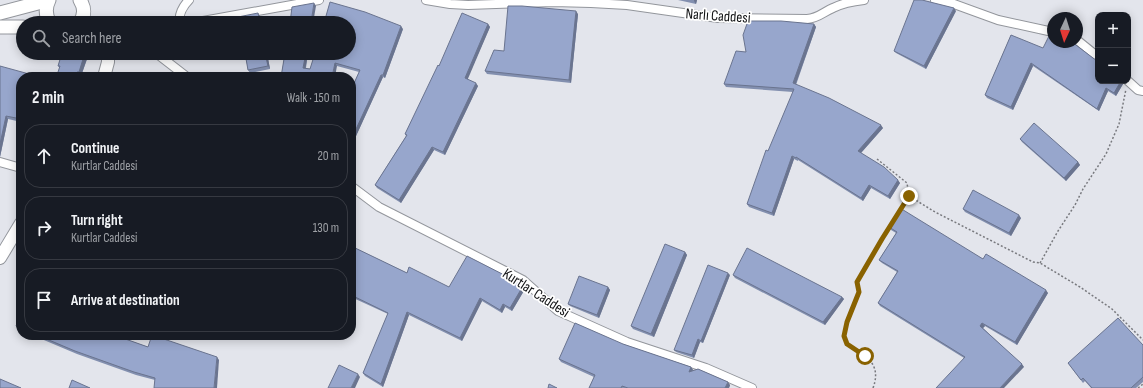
<!DOCTYPE html>
<html lang="en">
<head>
<meta charset="utf-8">
<style>
	body { margin:0; font-family:"Sofia Sans Condensed",sans-serif; background:#242831; color:#f1f3f6 }
	.controls { position:absolute; right:12px; top:12px; display:grid; overflow:hidden; border-radius:8px; box-shadow:0 2px 10px #0003 }
	.controls button { width:36px; height:36px; display:grid; place-items:center; padding:0; border:0; border-bottom:1px solid #363941; background:#171b24; color:#f1f3f6; font:20px sans-serif }
	.compass { position:absolute; left:1047px; top:12px; width:36px; height:36px; border-radius:50%; background:#171b24; box-shadow:0 2px 10px #0003; rotate:184deg }
	.stop { position:absolute; width:12px; height:12px; margin:-9px; border:3px solid #896200; border-radius:50%; background:#fff }
	.stop.end { background:#896200; border-color:#fff; box-shadow:0 1px 4px #0008 }
	.list { margin:0; padding:0; list-style:none }
	h2 { display:flex; justify-content:space-between; align-items:center; height:52px; margin:0; padding:0 16px; font-size:17px }
	h2 small { font-size:13px; font-weight:400; color:#9ea1a6 }
	.list li { display:grid; grid-template-columns:26px 1fr auto; gap:12px; align-items:center; box-sizing:border-box; height:64px; margin:0 8px 8px; padding:0 8px; border:1px solid #363941; border-radius:16px }
	.list b { display:block; font-size:15px; white-space:nowrap }
	.list p { margin:0; font-size:13px; white-space:nowrap; color:#9ea1a6 }
	.list em { font-size:13px; font-style:normal; color:#9ea1a6 }
	.icon { flex:none; width:22px; height:22px; fill:none; stroke:currentColor; stroke-width:2; stroke-linecap:round; stroke-linejoin:round }
	.map { position:relative; flex:none; width:1143px; height:388px; overflow:hidden }
	.search { position:absolute; background:#171b24; box-shadow:0 2px 10px #0003; left:16px; top:16px; width:340px; height:44px; display:flex; align-items:center; gap:10px; box-sizing:border-box; padding:0 14px; border-radius:22px; color:#9ea1a6; font-size:15px }
	.panel { position:absolute; background:#171b24; box-shadow:0 2px 10px #0003; left:16px; top:72px; width:340px; height:268px; border-radius:16px }
	.map>svg:first-child { display:block }
	.lines { fill:none; stroke-linecap:round; stroke-linejoin:round }
	.service-casing { stroke:#93969c; stroke-width:6 }
	.minor-casing { stroke:#93969c; stroke-width:10 }
	.secondary-casing { stroke:#93969c; stroke-width:14 }
	.primary-casing { stroke:#93969c; stroke-width:15 }
	.path { stroke:#78797e; stroke-width:1.5; stroke-dasharray:2 2; stroke-linecap:butt }
	.service { stroke:#fff; stroke-width:4 }
	.minor { stroke:#fff; stroke-width:8 }
	.secondary { stroke:#fff; stroke-width:12 }
	.primary { stroke:#fff; stroke-width:13 }
	.wall { fill:#828faf }
	.shaded-wall { fill:#6a748f }
	.building { fill:#97a6cc; stroke:#6a748f }
	.route { stroke:#896200; stroke-width:5 }
	.labels { text-anchor:middle; dominant-baseline:central; stroke-width:3.5; stroke-linejoin:round; paint-order:stroke }
	.street-label { font-size:15px; fill:#111214; stroke:#fff }
</style>
</head>
<body>
<div class="map">
<svg width="1143" height="388" viewBox="0 0 1143 388">
	<rect width="100%" height="100%" fill="#e3e5ec"/>
	<g class="lines">
		<g class="service-casing">
			<polyline id="service" points="74,53 92,57 100,53"/>
		</g>
		<g class="minor-casing">
			<g id="minor">
				<path d="M426,0L450,4L468,5L553,2L591,3L627,5L718,18L807,19C819,18 823,12 833,8C843,3 854,1 864,0"/>
				<polyline points="935,0 954,4 998,20 1053,32"/>
				<path d="M180,23C178,15 183,6 189,0"/>
				<polyline points="192,23 319,0"/>
				<polyline points="1077,40 1098,57"/>
				<polyline points="156,53 187,77"/>
				<polyline points="1128,81 1138,90 1143,91"/>
				<polyline points="0,162 21,168"/>
				<polyline points="351,186 379,207 523,280 558,311 627,342 706,368 752,388"/>
			</g>
		</g>
		<g class="secondary-casing">
			<g id="secondary">
				<polyline points="104,77 108,62 108,53"/>
				<polyline points="0,258 21,223"/>
			</g>
		</g>
		<g class="primary-casing">
			<g id="primary">
				<path d="M49,0C45,8 45,15 50,23"/>
				<polyline points="0,13 38,3 44,0"/>
				<path d="M79,23C85,16 85,8 80,0"/>
				<polyline points="0,27 23,27"/>
			</g>
		</g>
		<g class="path">
			<polyline points="877,159 907,183 909,196 935,212 1033,262 1040,263 1080,287 1112,309 1143,340"/>
			<polyline points="901,209 909,196"/>
			<polyline points="1040,263 1058,231 1075,205 1083,189 1106,154 1119,124 1126,89"/>
			<path d="M873,388C886,353 846,354 844,336C843,327 852,309 856,300C857,297 859,294 859,291C859,288 858,285 857,282L890,225"/>
			<polyline points="1138,388 1143,384"/>
		</g>
		<use href="#service" class="service"/>
		<use href="#minor" class="minor"/>
		<use href="#secondary" class="secondary"/>
		<use href="#primary" class="primary"/>
	</g>
	<g class="wall">
		<polygon points="678,0 697,0 696,4"/>
		<polygon points="956,11 926,69 896,53 894,51"/>
		<polygon points="578,14 571,83 487,74 485,71 504,51"/>
		<polygon points="488,24 490,27 467,79 478,86 445,155 434,150 401,203 377,188 375,185 406,136 405,134 439,66"/>
		<polygon points="814,24 816,27 796,85 883,128 861,153 900,183 890,199 871,188 863,201 798,160 798,161 794,159 774,216 749,207 747,204 793,92 726,87 724,84 746,52"/>
		<polygon points="403,29 385,78 383,77 351,147 351,90 359,72 337,66 281,77 285,53 308,53 306,68 310,69"/>
		<polygon points="1011,35 1098,81 1123,81 1123,84 1116,96 1108,91 1099,111 1033,66 1013,110 987,98 985,95"/>
		<polygon points="245,53 267,53 270,69 250,73 248,70"/>
		<polygon points="87,59 81,76 80,75 79,77 58,77 57,75 60,68 58,66"/>
		<polygon points="0,66 21,77 21,122 8,119 0,157"/>
		<polygon points="1020,139 1078,162 1080,165 1066,181 1022,142"/>
		<polygon points="963,209 1021,218 1011,236 965,212"/>
		<polygon points="889,227 983,259 1048,293 1017,345 985,326 983,328 1024,367 964,358 880,306 878,303 897,272 882,263 879,260 896,233 891,230"/>
		<polygon points="351,246 407,273 449,287 525,289 512,311 505,307 502,313 482,301 462,341 409,315 383,387 365,376 363,373 388,314 351,297"/>
		<polygon points="685,252 687,255 654,337 633,329 631,326"/>
		<polygon points="730,275 703,343 700,342 694,358 676,352 674,350"/>
		<polygon points="733,275 842,297 844,299 825,325 735,278"/>
		<polygon points="608,287 610,290 599,318 570,306 568,304"/>
		<polygon points="21,315 21,330 18,329 16,326"/>
		<polygon points="32,335 114,335 148,347 219,360 155,380 136,375 77,354"/>
		<polygon points="247,335 258,335 257,337"/>
		<polygon points="623,344 691,367 693,370 693,371 730,385 729,388 589,388 594,377 561,362 559,359"/>
		<polygon points="1143,345 1143,382 1136,388 1091,388 1085,381 1083,383 1068,363"/>
	</g>
	<g class="shaded-wall">
		<polygon points="694,0 697,0 696,4 694,1"/>
		<polygon points="314,3 316,6 313,23 311,23"/>
		<polygon points="954,8 956,11 926,69 924,66"/>
		<polygon points="576,11 578,14 571,83 569,80"/>
		<polygon points="258,13 260,16 262,23 260,23"/>
		<polygon points="488,24 490,27 467,81 465,78"/>
		<polygon points="814,24 816,27 795,86 793,83"/>
		<polygon points="401,26 403,29 385,78 383,75"/>
		<polygon points="265,53 267,53 270,69 268,66"/>
		<polygon points="306,53 308,53 305,71 303,68"/>
		<polygon points="84,56 87,59 81,76 79,72"/>
		<polygon points="335,63 337,66 335,77 332,77"/>
		<polygon points="1031,63 1033,66 1013,110 1011,107"/>
		<polygon points="77,72 80,75 79,77 75,77"/>
		<polygon points="381,75 383,77 351,147 351,140"/>
		<polygon points="1121,81 1123,81 1123,84 1116,96 1114,93"/>
		<polygon points="476,83 478,86 445,155 443,152"/>
		<polygon points="1106,88 1108,91 1099,111 1097,109"/>
		<polygon points="6,116 8,119 0,157 0,144"/>
		<polygon points="881,125 883,128 860,154 858,151"/>
		<polygon points="432,147 434,150 401,203 399,200"/>
		<polygon points="792,156 794,159 774,216 772,213"/>
		<polygon points="1078,162 1080,165 1066,181 1064,178"/>
		<polygon points="898,180 900,183 890,199 888,196"/>
		<polygon points="869,185 871,188 863,201 861,198"/>
		<polygon points="1019,215 1021,218 1011,236 1009,233"/>
		<polygon points="685,252 687,255 654,337 651,334"/>
		<polygon points="728,273 730,275 703,343 701,341"/>
		<polygon points="523,286 525,289 512,311 510,308"/>
		<polygon points="608,287 610,290 599,318 597,315"/>
		<polygon points="1046,290 1048,293 1017,345 1015,342"/>
		<polygon points="842,297 844,299 825,325 823,322"/>
		<polygon points="480,298 482,301 462,341 460,338"/>
		<polygon points="503,304 505,307 502,313 500,310"/>
		<polygon points="407,312 409,315 383,387 381,384"/>
		<polygon points="982,323 985,326 982,329 980,326"/>
		<polygon points="698,339 700,342 694,358 692,355"/>
		<polygon points="217,357 219,360 217,388 214,388"/>
		<polygon points="1022,364 1024,367 1004,388 1000,388"/>
		<polygon points="691,367 693,370 691,375 689,372"/>
		<polygon points="358,374 360,377 355,388 351,388"/>
		<polygon points="728,382 730,385 729,388 725,388"/>
	</g>
	<g class="building">
		<polygon points="914,0 922,0 954,8 924,66 894,51"/>
		<polygon points="330,2 365,12 401,26 383,75 381,75 351,140 351,90 360,70 335,63 332,77 281,77 285,53 306,53 303,68 310,69 315,53 349,53 349,23 324,23"/>
		<polygon points="314,3 311,23 290,23 292,7"/>
		<polygon points="508,6 522,6 576,11 569,80 485,71 494,50 504,51"/>
		<polygon points="258,13 260,23 239,23 238,17"/>
		<polygon points="462,13 488,24 465,78 476,83 443,152 432,147 399,200 375,185 407,135 405,134 438,65 439,66"/>
		<polygon points="748,21 781,21 814,24 793,83 829,98 881,125 858,151 884,167 898,180 888,196 869,185 861,198 796,157 796,158 792,156 772,213 747,204 766,150 768,151 794,89 724,84 736,51 746,52 743,35"/>
		<polygon points="1053,33 1053,42 1072,42 1093,58 1096,60 1098,59 1098,81 1121,81 1114,93 1106,88 1097,109 1031,63 1011,107 985,95 1011,35 1043,48 1050,34"/>
		<polygon points="62,53 72,53 84,56 79,72 77,72 75,77 63,77 57,75 60,66 58,66"/>
		<polygon points="245,53 265,53 268,66 248,70"/>
		<polygon points="0,66 40,77 21,77 21,119 6,116 0,144"/>
		<polygon points="1034,123 1078,162 1064,178 1020,139"/>
		<polygon points="973,190 1019,215 1009,233 963,209"/>
		<polygon points="900,208 983,259 986,254 1046,290 1015,342 982,323 980,326 1022,364 1000,388 936,388 965,357 878,303 898,271 879,260 897,232 889,227"/>
		<polygon points="665,244 685,252 651,334 631,326"/>
		<polygon points="351,246 407,273 409,267 449,287 467,256 514,280 523,286 510,308 503,304 500,310 480,298 460,338 407,312 381,384 363,373 388,313 351,295"/>
		<polygon points="747,248 842,297 823,322 733,275"/>
		<polygon points="708,265 728,273 701,341 698,339 692,355 674,350"/>
		<polygon points="579,276 608,287 597,315 568,304"/>
		<polygon points="21,315 21,328 16,326"/>
		<polygon points="1118,318 1143,345 1143,377 1131,388 1092,388 1083,378 1081,380 1068,363"/>
		<polygon points="575,323 623,344 691,367 689,372 698,369 728,382 725,388 628,388 622,386 621,388 589,388 595,375 559,359"/>
		<polygon points="37,335 114,335 148,347 152,335 217,357 214,388 154,388 155,378 134,372 75,351"/>
		<polygon points="339,365 358,374 351,388 328,388"/>
		<polygon points="0,379 21,388 0,388"/>
		<polygon points="72,380 90,388 69,388"/>
		<polygon points="549,384 557,388 548,388"/>
	</g>
	<g class="lines">
		<polyline class="route" points="865,356 847,344 844,336 847,322 859,292 857,282 882,239 909,196"/>
	</g>
	<g class="labels">
		<g class="street-label">
			<text transform="translate(718 16) rotate(4)">Narlı Caddesi</text>
			<text transform="translate(536 293) rotate(33)">Kurtlar Caddesi</text>
		</g>
	</g>
</svg>
<div class="controls">
<button>+</button>
<button>−</button>
</div>
<svg class="compass" viewBox="-18 -18 36 36"><path d="M0-13l5 13h-10z" fill="#e53935"/><path d="M0 13l5-13h-10z" fill="#9ea1a6"/></svg>
<div class="stop" style="left:865px;top:356px"></div>
<div class="stop end" style="left:909px;top:196px"></div>
<div class="search"><svg class="icon" aria-label="search" viewBox="0 0 24 24"><circle cx="10" cy="10" r="6"/><path d="M15 15l6 6"/></svg>Search here</div>
<section class="panel">
<h2>2 min<small>Walk · 150 m</small></h2>
<ul class="list">
<li><svg class="icon" aria-label="ahead" viewBox="0 0 24 24"><path d="M12 20V5M6 11l6-6 6 6"/></svg><div><b>Continue</b><p>Kurtlar Caddesi</p></div><em>20 m</em></li>
<li><svg class="icon" aria-label="right" viewBox="0 0 24 24"><path d="M7 20v-9h11M14 6l5 5-5 5"/></svg><div><b>Turn right</b><p>Kurtlar Caddesi</p></div><em>130 m</em></li>
<li><svg class="icon" aria-label="arrive" viewBox="0 0 24 24"><path d="M6 21V4h12l-3 4 3 4H6"/></svg><div><b>Arrive at destination</b></div></li>
</ul>
</section>
</div>
</body>
</html>
